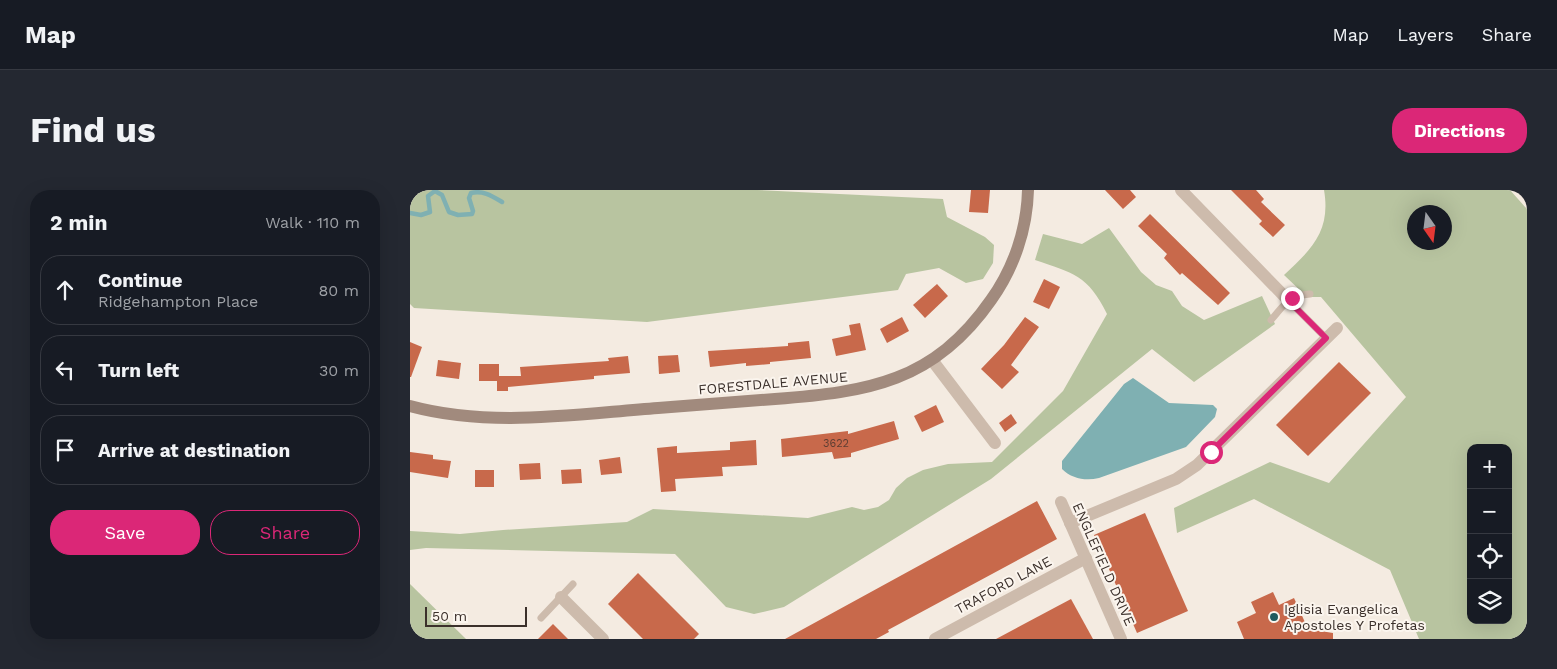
<!DOCTYPE html>
<html lang="en">
<head>
<meta charset="utf-8">
<style>
	body { margin:0; font-family:"Work Sans",sans-serif; background:#242831; color:#f1f3f6 }
	.controls { position:absolute; right:15px; bottom:15px; display:grid; overflow:hidden; border-radius:10px; box-shadow:0 5px 20px #0002 }
	.controls button { width:45px; height:45px; display:grid; place-items:center; padding:0; border:0; border-bottom:1px solid #363941; background:#171b24; color:#f1f3f6; font:25px sans-serif }
	.compass { position:absolute; left:997px; top:15px; width:45px; height:45px; border-radius:50%; background:#171b24; box-shadow:0 5px 20px #0002; rotate:166deg }
	.scale { position:absolute; left:15px; bottom:12px; width:102px; box-sizing:border-box; padding-left:5px; border:2px solid #3b302b; border-top:0; font-size:14px; line-height:18px; white-space:nowrap; color:#3b302b; -webkit-text-stroke:4px #fbf5ee; paint-order:stroke }
	.stop { position:absolute; width:15px; height:15px; margin:-11px; border:4px solid #db2777; border-radius:50%; background:#fff }
	.stop.end { background:#db2777; border-color:#fff; box-shadow:0 1px 5px #0008 }
	.list { margin:0; padding:0; list-style:none }
	h2 { display:flex; justify-content:space-between; align-items:center; height:65px; margin:0; padding:0 20px; font-size:21px }
	h2 small { font-size:16px; font-weight:400; color:#9ea1a6 }
	.list li { display:grid; grid-template-columns:32px 1fr auto; gap:15px; align-items:center; box-sizing:border-box; height:70px; margin:0 10px 10px; padding:0 10px; border:1px solid #363941; border-radius:20px }
	.list b { display:block; font-size:19px; white-space:nowrap }
	.list p { margin:0; font-size:16px; white-space:nowrap; color:#9ea1a6 }
	.list em { font-size:16px; font-style:normal; color:#9ea1a6 }
	.actions { display:flex; gap:10px; padding:15px 20px }
	.actions a { flex:1; padding:11px 0; border:1px solid #db2777; border-radius:20px; text-align:center; font-size:18px; color:#db2777 }
	.actions .main { background:#db2777; color:#fff }
	.icon { flex:none; width:28px; height:28px; fill:none; stroke:currentColor; stroke-width:2; stroke-linecap:round; stroke-linejoin:round }
	.map { position:relative; flex:none; width:1117px; height:449px; overflow:hidden; border-radius:20px }
	header { display:flex; align-items:center; gap:30px; box-sizing:border-box; height:70px; padding:0 25px; background:#171b24; border-bottom:1px solid #363941 }
	header strong { font-size:24px }
	nav { display:flex; gap:28px; margin-inline-start:auto; font-size:18px }
	.intro { display:flex; align-items:center; justify-content:space-between; box-sizing:border-box; height:120px; padding:0 30px }
	h1 { margin:0; font-size:35px }
	.button { padding:12px 22px; border-radius:20px; background:#db2777; color:#fff; font-size:18px; font-weight:700 }
	main { display:flex; gap:30px; padding:0 30px }
	aside { flex:1; background:#171b24; border-radius:20px; box-shadow:0 5px 20px #0002 }
	.map>svg:first-child { display:block }
	.green { fill:#b8c4a0; fill-rule:evenodd }
	.water { fill:#7fb0b2 }
	.lines { fill:none; stroke-linecap:round; stroke-linejoin:round }
	.stream { stroke:#7fb0b2; stroke-width:4.5 }
	.building { fill:#c8694b }
	.lane { stroke:#cdbbac; stroke-width:7 }
	.street { stroke:#cdbbac; stroke-width:12 }
	.secondary { stroke:#a18a7d; stroke-width:12 }
	.route { stroke:#db2777; stroke-width:6 }
	.poi-dot { fill:#1f5a5e; stroke:#fbf5ee; stroke-width:2 }
	.labels { text-anchor:middle; dominant-baseline:central; stroke-width:4; stroke-linejoin:round; paint-order:stroke }
	.number-label { font-size:11px; fill:#5e3e33 }
	.street-label { font-size:14px; fill:#3b302b; stroke:#fbf5ee }
	.poi-label { font-size:14px; fill:#3b302b; stroke:#fbf5ee; text-anchor:start }
</style>
</head>
<body>
<header>
<strong>Map</strong>
<nav><a>Map</a><a>Layers</a><a>Share</a></nav>
</header>
<div class="intro"><h1>Find us</h1><a class="button">Directions</a></div>
<main>
<aside>
<h2>2 min<small>Walk · 110 m</small></h2>
<ul class="list">
<li><svg class="icon" aria-label="ahead" viewBox="0 0 24 24"><path d="M12 20V5M6 11l6-6 6 6"/></svg><div><b>Continue</b><p>Ridgehampton Place</p></div><em>80 m</em></li>
<li><svg class="icon" aria-label="left" viewBox="0 0 24 24"><path d="M17 20v-9H6M10 6l-5 5 5 5"/></svg><div><b>Turn left</b></div><em>30 m</em></li>
<li><svg class="icon" aria-label="arrive" viewBox="0 0 24 24"><path d="M6 21V4h12l-3 4 3 4H6"/></svg><div><b>Arrive at destination</b></div></li>
</ul>
<div class="actions"><a class="main">Save</a><a>Share</a></div>
</aside>
<div class="map">
<svg width="1117" height="449" viewBox="0 0 1117 449">
	<rect width="100%" height="100%" fill="#f4ebe1"/>
	<g class="green">
		<polygon points="0,0 347,0 533,9 537,27 575,47 584,55 583,73 573,89 556,93 529,78 496,84 488,100 237,132 4,118 0,114"/>
		<path d="M914,0H1100L1117,19V449H1009L980,380L844,309L767,343L764,318L860,272L919,293L996,207L911,107H897L874,85C902,59 921,41 914,0ZM1004,22H1034V52H1004ZM1061,258H1098V430H1061Z"/>
		<path d="M699,38L731,82L746,95L762,101L772,116L794,130L852,106L865,134L784,192L742,159L581,289L374,417L344,424L316,417L265,364L16,358L0,360V341L50,344L93,340L217,332L243,319L398,328L442,317L454,320L468,317L479,310L486,298L497,288L513,280L538,274L582,272L653,201L697,124C678,85 663,83 625,70L633,44L672,54Z"/>
		<polygon points="0,394 56,449 0,449"/>
	</g>
	<path class="water" d="M723,188L759,213L803,215L807,219L805,227L776,257L689,288C676,291 662,289 652,279V271L714,194Z"/>
	<g class="lines">
		<path class="stream" d="M0,23L11,25L20,22L18,6L25,1L32,5L39,22L48,25L62,24L63,21L59,8L61,3C73,0 82,6 92,12"/>
	</g>
	<g class="building">
		<polygon points="561,0 580,0 578,23 559,22"/>
		<polygon points="695,0 720,0 726,7 713,19"/>
		<polygon points="821,0 846,0 854,9 851,12 875,35 863,47 849,34 852,31"/>
		<polygon points="740,24 820,103 808,115 772,83 770,85 754,68 757,64 728,36"/>
		<polygon points="634,89 650,97 639,119 623,112"/>
		<polygon points="527,94 538,106 515,128 503,115"/>
		<polygon points="492,127 499,141 477,153 470,139"/>
		<polygon points="615,127 629,137 601,175 609,182 592,199 571,179 594,155"/>
		<polygon points="450,133 456,160 426,166 422,149 441,145 439,135"/>
		<polygon points="399,151 401,168 360,172 360,174 336,176 336,173 300,177 298,161 378,156 378,153"/>
		<polygon points="0,152 12,157 1,187 0,187"/>
		<polygon points="268,165 270,182 249,184 248,166"/>
		<polygon points="218,166 220,183 184,186 184,189 98,197 98,201 87,201 87,191 69,191 69,174 89,174 89,186 111,186 110,177 199,171 198,168"/>
		<polygon points="28,170 51,173 49,189 26,186"/>
		<polygon points="929,172 961,203 898,266 866,235"/>
		<polygon points="526,215 534,232 512,242 504,226"/>
		<polygon points="601,224 607,233 595,242 589,233"/>
		<polygon points="484,231 489,249 441,263 441,267 424,269 422,262 372,267 371,249 438,241 438,244"/>
		<polygon points="346,250 347,275 312,277 313,286 265,289 266,301 251,302 247,258 267,256 267,263 320,260 320,252"/>
		<polygon points="0,262 23,265 23,269 41,271 38,288 0,282"/>
		<polygon points="210,267 212,283 191,285 189,270"/>
		<polygon points="130,273 131,289 110,290 109,274"/>
		<polygon points="171,279 172,293 152,294 151,280"/>
		<rect x="65" y="280" width="19" height="17"/>
		<polygon points="627,311 647,349 478,440 479,442 466,449 375,449"/>
		<polygon points="735,323 778,421 727,443 684,345"/>
		<polygon points="228,383 289,444 284,449 233,449 198,414"/>
		<polygon points="863,402 869,415 884,408 898,439 923,443 923,449 834,449 827,432 846,423 841,412"/>
		<polygon points="661,409 683,449 586,449"/>
		<polygon points="143,434 158,449 128,449"/>
	</g>
	<g class="lines">
		<g class="lane">
			<polyline points="878,110 916,148"/>
			<path d="M861,130C875,114 878,106 900,104"/>
			<polyline points="131,428 163,394"/>
		</g>
		<g class="street">
			<polyline points="771,0 878,110"/>
			<polyline points="522,170 585,253"/>
			<polyline points="651,312 711,449"/>
			<polyline points="660,333 766,289 787,275 927,138"/>
			<polyline points="151,407 193,449"/>
			<polyline points="525,449 676,368"/>
		</g>
		<path class="secondary" d="M0,216C81,238 165,224 248,218C287,215 326,212 365,209C458,202 524,192 581,110C604,78 617,39 618,0"/>
	</g>
	<g class="lines">
		<polyline class="route" points="801,262 916,148 878,110 882,108"/>
	</g>
	<circle class="poi-dot" cx="864" cy="427" r="5"/>
	<g class="labels">
		<g class="number-label">
			<text x="426" y="253">3622</text>
		</g>
		<g class="street-label">
			<text transform="translate(363 193) rotate(-5)">FORESTDALE AVENUE</text>
			<text transform="translate(694 374) rotate(66)">ENGLEFIELD DRIVE</text>
			<text transform="translate(593 395) rotate(-28)">TRAFORD LANE</text>
		</g>
		<g class="poi-label">
			<text x="874" y="419">Iglisia Evangelica<tspan x="874" dy="16">Apostoles Y Profetas</tspan></text>
		</g>
	</g>
</svg>
<div class="controls">
<button>+</button>
<button>−</button>
<button><svg class="icon" aria-label="locate" viewBox="0 0 24 24"><circle cx="12" cy="12" r="6"/><path d="M12 2v4M12 18v4M2 12h4M18 12h4"/></svg></button>
<button><svg class="icon" aria-label="layers" viewBox="0 0 24 24"><path d="M12 4l9 5-9 5-9-5zM3 14l9 5 9-5"/></svg></button>
</div>
<svg class="compass" viewBox="-18 -18 36 36"><path d="M0-13l5 13h-10z" fill="#e53935"/><path d="M0 13l5-13h-10z" fill="#9ea1a6"/></svg>
<div class="scale">50 m</div>
<div class="stop" style="left:801px;top:262px"></div>
<div class="stop end" style="left:882px;top:108px"></div>
</div>
</main>
</body>
</html>
